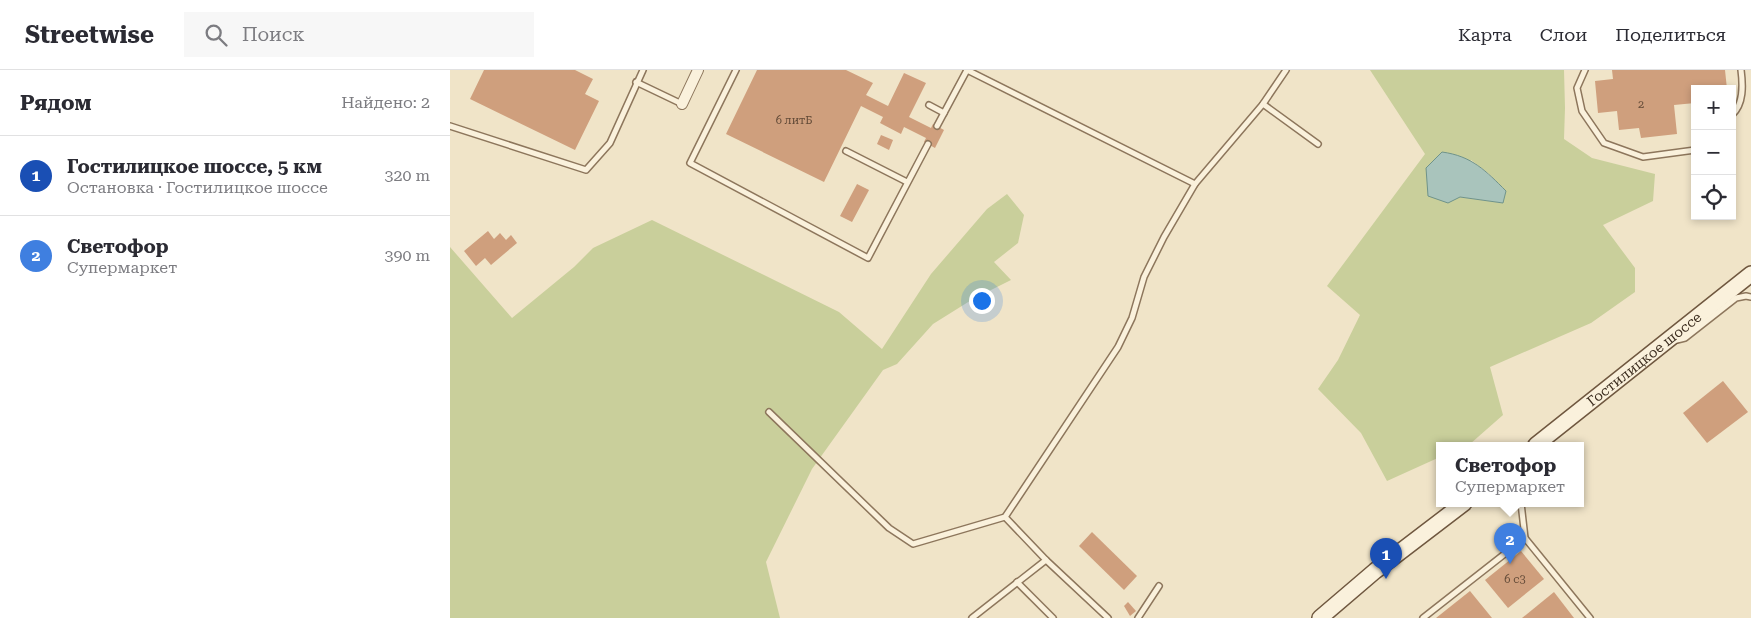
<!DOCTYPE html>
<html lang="ru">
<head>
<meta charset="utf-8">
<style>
	body { margin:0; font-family:"Roboto Serif",serif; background:#f7f7f7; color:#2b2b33 }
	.controls { position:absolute; right:15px; top:15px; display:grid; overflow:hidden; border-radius:0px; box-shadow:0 2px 8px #0003 }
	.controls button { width:45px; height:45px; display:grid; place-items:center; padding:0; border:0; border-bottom:1px solid #e1e1e2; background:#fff; color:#2b2b33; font:25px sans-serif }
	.you { position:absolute; left:531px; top:230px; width:18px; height:18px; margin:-12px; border:4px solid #fff; border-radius:50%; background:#1a73e8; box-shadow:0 0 0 8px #1a73e833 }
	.badge { display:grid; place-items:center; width:32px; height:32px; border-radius:50%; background:#111827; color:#fff; font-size:16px; font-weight:700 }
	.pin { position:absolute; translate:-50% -41px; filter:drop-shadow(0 1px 2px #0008) }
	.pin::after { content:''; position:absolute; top:26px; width:18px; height:15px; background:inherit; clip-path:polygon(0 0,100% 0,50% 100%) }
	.popup { position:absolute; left:986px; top:372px; width:148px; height:65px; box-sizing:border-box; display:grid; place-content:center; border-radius:0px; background:#fff; filter:drop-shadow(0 1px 4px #0005); font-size:16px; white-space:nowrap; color:#7c7c81 }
	.popup b { font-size:19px; color:#2b2b33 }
	.popup::after { content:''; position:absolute; left:50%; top:100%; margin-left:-10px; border:10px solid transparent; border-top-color:#fff }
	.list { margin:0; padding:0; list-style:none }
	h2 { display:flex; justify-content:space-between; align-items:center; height:65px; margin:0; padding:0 20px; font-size:21px }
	h2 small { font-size:16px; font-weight:400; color:#7c7c81 }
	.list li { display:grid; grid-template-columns:32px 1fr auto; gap:15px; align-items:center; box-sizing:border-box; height:80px; padding:0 20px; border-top:1px solid #e1e1e2 }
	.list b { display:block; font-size:19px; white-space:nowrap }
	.list p { margin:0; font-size:16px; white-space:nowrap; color:#7c7c81 }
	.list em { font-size:16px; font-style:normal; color:#7c7c81 }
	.icon { flex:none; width:28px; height:28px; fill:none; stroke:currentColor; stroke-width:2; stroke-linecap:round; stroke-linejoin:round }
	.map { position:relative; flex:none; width:1301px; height:548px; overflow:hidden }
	header { display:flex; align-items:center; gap:30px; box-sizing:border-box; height:70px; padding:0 25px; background:#fff; border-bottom:1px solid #e1e1e2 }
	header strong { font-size:24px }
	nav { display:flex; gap:28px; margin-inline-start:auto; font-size:18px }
	.search { width:350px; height:45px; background:#f7f7f7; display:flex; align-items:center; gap:12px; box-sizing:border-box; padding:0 18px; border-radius:0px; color:#7c7c81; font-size:19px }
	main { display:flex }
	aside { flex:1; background:#fff }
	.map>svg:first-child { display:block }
	.green { fill:#c9cf9b; fill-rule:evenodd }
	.water { fill:#a9c4bc; stroke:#6f938a }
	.building { fill:#cf9f7d }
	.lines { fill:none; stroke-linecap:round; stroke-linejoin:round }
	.lane-casing { stroke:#8d765c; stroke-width:8 }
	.street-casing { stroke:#8d765c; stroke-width:12 }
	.secondary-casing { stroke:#6f573f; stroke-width:18 }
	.lane { stroke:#faf1dc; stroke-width:5 }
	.street { stroke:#faf1dc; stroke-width:10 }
	.secondary { stroke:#faf1dc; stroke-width:15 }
	.labels { text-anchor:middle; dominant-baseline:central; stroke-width:4; stroke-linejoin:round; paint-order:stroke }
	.number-label { font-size:11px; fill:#624a37 }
	.street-label { font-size:14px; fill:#3d2e20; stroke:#f7eed8 }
</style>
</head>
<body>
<header>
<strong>Streetwise</strong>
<div class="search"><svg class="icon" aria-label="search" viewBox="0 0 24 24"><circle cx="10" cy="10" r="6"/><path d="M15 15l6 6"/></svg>Поиск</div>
<nav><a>Карта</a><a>Слои</a><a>Поделиться</a></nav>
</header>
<main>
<aside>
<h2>Рядом<small>Найдено: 2</small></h2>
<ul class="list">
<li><span class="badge" style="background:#1a4fb4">1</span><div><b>Гостилицкое шоссе, 5 км</b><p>Остановка · Гостилицкое шоссе</p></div><em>320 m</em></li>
<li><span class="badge" style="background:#3f7fe0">2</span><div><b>Светофор</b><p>Супермаркет</p></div><em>390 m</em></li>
</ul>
</aside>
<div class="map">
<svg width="1301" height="548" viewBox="0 0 1301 548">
	<rect width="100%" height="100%" fill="#f0e4c8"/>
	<g class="green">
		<path d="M920,0H1114L1115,38L1114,69L1142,88L1205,104L1203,131L1153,155L1185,198V222L1141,253L1040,297L1053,345L1020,374L990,375V387L937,411L911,363L868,319L888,290L910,245L877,216L975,84ZM1021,90L1038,103L1056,121L1053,133L1010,127Z"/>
		<polygon points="557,124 574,145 568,173 544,192 561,210 523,229 483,254 447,294 433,300 362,399 316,492 330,548 0,548 0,177 62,248 124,197 143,178 202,150 389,242 432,279 481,204 537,139"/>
	</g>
	<path class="water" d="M992,82C1022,86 1036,101 1056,121L1053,133L1010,127L998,133L978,126L976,98Z"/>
	<g class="building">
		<polygon points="34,0 125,0 143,9 135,24 149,31 125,80 20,29"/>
		<polygon points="307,0 396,0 423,13 416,25 438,36 454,3 476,13 459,47 481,58 483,54 494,60 485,78 474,72 476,68 454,57 451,64 430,53 433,47 411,36 374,112 276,64"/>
		<polygon points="1162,0 1275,0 1277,19 1245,19 1245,33 1224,35 1227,64 1191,68 1189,58 1169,60 1167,41 1148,43 1145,11 1163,9"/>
		<polygon points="431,65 443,70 439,80 427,74"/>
		<polygon points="407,114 419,120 402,152 390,146"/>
		<polygon points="38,161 44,169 50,163 56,170 61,165 67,173 41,195 35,188 26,196 14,181"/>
		<polygon points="1273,311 1298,342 1257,373 1233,343"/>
		<polygon points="642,462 687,506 674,520 629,476"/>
		<polygon points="1071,481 1094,509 1058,538 1035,510"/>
		<polygon points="1020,521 1042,548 986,548"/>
		<polygon points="1104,522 1124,548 1072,548"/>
		<polygon points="678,532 686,541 680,546 674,536"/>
	</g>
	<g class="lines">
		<g class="lane-casing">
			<g id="lane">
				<polyline points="286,0 240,93 418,188 478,74"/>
				<polyline points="517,0 745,114"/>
				<polyline points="1135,0 1127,18 1132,41 1154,73 1193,87 1245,80"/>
				<polyline points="186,12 232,34"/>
				<polyline points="813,34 868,74"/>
				<polyline points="479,35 494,43"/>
				<path d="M1282,45C1294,34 1293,15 1291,0"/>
				<polyline points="0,56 136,100 160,73 193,0"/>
				<polyline points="487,56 517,0"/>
				<polyline points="396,81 457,112"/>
				<polyline points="1227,270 1235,268 1286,228 1296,226 1301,227"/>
				<polyline points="319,342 439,458 463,474 555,447 668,277 682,248 694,207 714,167 745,114 813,34 836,0"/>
				<polyline points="1071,433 1075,468 1140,548"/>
				<polyline points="555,447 596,490 658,548"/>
				<polyline points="567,512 603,548"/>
				<polyline points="522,548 596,490"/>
				<polyline points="688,548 709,516"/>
				<polyline points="973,548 1075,468"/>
			</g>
		</g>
		<g class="street-casing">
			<polyline id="street" points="232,34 248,0"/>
		</g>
		<g class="secondary-casing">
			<g id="secondary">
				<path id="s1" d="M1086,375L1301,204"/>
				<polyline points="870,548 925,501 1014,433"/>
			</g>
		</g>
		<use href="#lane" class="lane"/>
		<use href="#street" class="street"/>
		<use href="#secondary" class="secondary"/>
	</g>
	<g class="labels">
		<g class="number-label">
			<text x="1191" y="34">2</text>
			<text x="344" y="50">6 литБ</text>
			<text x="1065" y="509">6 с3</text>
		</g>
		<g class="street-label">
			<text stroke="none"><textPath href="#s1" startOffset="138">Гостилицкое шоссе</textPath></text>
		</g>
	</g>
</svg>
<div class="controls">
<button>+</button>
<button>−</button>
<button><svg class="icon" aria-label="locate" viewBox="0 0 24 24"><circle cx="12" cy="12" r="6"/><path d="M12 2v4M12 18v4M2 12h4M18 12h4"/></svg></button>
</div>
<div class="you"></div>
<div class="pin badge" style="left:936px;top:509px;background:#1a4fb4">1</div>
<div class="pin badge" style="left:1060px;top:494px;background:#3f7fe0">2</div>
<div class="popup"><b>Светофор</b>Супермаркет</div>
</div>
</main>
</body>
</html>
